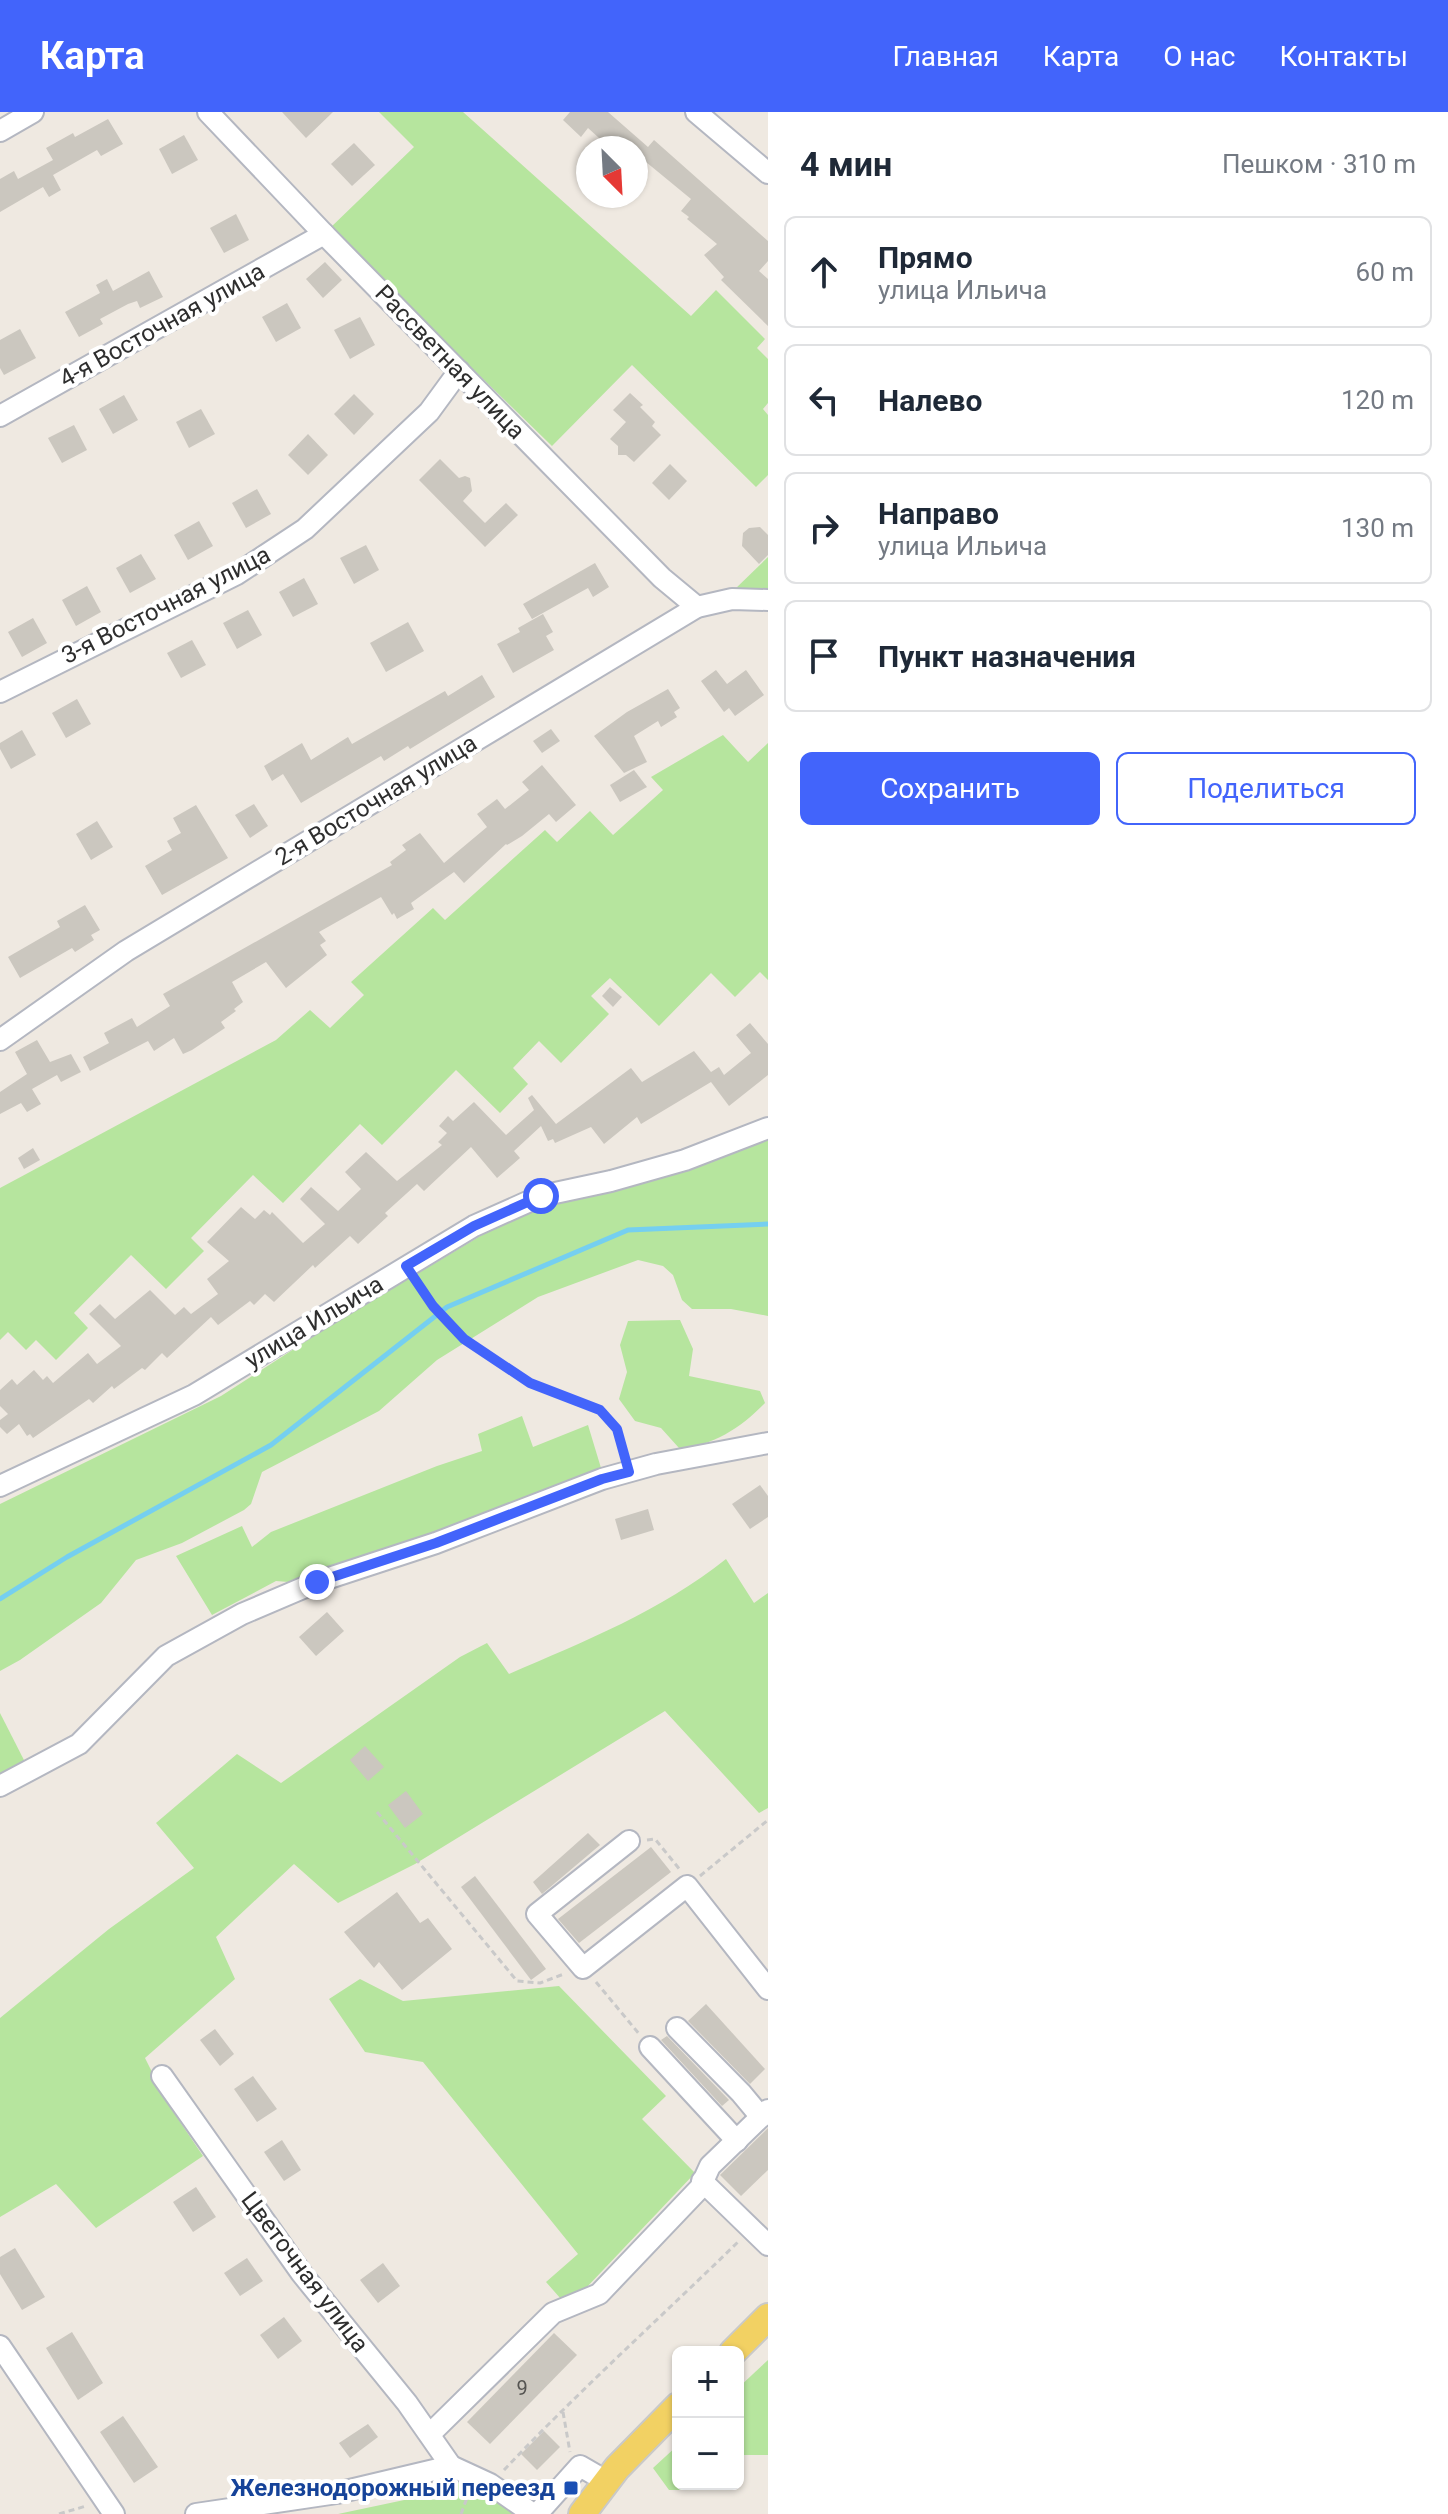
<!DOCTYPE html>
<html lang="ru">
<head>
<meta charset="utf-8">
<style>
	body { margin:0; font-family:Roboto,sans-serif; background:#f6f6f7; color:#1f2937 }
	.controls { position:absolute; right:24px; bottom:24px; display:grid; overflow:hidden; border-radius:12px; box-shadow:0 2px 6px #0004 }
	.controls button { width:72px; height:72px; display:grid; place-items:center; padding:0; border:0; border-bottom:2px solid #e0e1e3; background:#fff; color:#1f2937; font:40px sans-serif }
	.compass { position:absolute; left:576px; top:24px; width:72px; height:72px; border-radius:50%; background:#fff; box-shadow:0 2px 6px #0004; rotate:156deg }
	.stop { position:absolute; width:24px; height:24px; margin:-18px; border:6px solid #4264fb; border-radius:50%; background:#fff }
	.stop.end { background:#4264fb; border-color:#fff; box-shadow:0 2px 8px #0008 }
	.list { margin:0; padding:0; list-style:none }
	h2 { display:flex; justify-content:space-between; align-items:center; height:104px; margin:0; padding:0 32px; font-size:34px }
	h2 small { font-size:26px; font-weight:400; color:#747a83 }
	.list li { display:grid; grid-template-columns:52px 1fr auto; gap:24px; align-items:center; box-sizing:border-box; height:112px; margin:0 16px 16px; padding:0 16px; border:2px solid #e0e1e3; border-radius:12px }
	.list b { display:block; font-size:30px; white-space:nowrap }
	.list p { margin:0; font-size:26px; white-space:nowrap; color:#747a83 }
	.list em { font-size:26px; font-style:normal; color:#747a83 }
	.actions { display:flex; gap:16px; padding:24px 32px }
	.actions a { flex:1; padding:18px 0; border:2px solid #4264fb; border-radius:12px; text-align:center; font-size:28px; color:#4264fb }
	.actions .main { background:#4264fb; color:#fff }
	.icon { flex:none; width:44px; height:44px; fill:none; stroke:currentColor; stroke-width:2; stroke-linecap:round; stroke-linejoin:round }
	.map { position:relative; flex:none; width:768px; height:2402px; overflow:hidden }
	header { display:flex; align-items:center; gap:48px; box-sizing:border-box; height:112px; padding:0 40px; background:#4264fb; color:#fff }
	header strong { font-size:38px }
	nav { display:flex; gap:44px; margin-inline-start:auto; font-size:28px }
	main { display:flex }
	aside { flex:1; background:#fff }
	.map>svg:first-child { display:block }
	.green { fill:#b6e59e }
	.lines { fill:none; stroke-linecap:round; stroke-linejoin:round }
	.stream { stroke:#75cff0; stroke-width:5 }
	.building { fill:#cbc7bf }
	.minor-casing { stroke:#b4b7c1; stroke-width:24 }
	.major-casing { stroke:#c9c9c9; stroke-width:30 }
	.path { stroke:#c9c9c9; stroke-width:3; stroke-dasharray:6 4; stroke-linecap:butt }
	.minor { stroke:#fff; stroke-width:20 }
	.major { stroke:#f2d163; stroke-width:26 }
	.route { stroke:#4264fb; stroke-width:10 }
	.transit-dot { fill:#1a4fb4; stroke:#fff; stroke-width:3 }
	.labels { text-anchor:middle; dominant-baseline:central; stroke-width:8; stroke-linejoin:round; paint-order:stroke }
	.number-label { font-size:20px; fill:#555452 }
	.street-label { font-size:24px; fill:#2e2e2e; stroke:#fff }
	.transit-label { font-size:24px; font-weight:bold; fill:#164399; stroke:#fff; text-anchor:end }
</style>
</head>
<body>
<header>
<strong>Карта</strong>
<nav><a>Главная</a><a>Карта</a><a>О нас</a><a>Контакты</a></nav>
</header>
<main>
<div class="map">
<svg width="768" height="2402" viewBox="0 0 768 2402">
	<rect width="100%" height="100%" fill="#efe9e1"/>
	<g class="green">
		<polygon points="379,0 463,0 691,204 716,178 765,227 757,236 768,247 768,291 763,297 768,303 768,363 756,375 632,253 552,334 329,117 414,35"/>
		<polygon points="768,445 768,479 734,478"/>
		<polygon points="723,623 748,650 768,631 768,868 760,860 735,885 711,861 659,914 610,866 591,884 609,902 561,951 539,929 513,956 528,972 500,1001 456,958 382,1033 360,1012 283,1091 253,1063 191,1126 204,1139 166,1177 131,1143 74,1201 88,1216 56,1248 36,1228 26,1238 8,1220 0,1228 0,1076 276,928 310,898 330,916 364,883 351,870 433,796 445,808 545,718 557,730 590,699 613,723 663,678 651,665"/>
		<polygon points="768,1026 768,1204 731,1197 692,1197 682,1188 673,1163 663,1154 638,1148 538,1185 437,1248 379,1299 262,1360 251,1392 244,1398 182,1431 136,1448 101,1491 20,1548 0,1559 0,1392 221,1284 328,1215 502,1111 559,1087"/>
		<path d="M680,1208L693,1237L689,1264L760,1279L765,1291C742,1315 712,1335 679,1336L661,1316L635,1309L619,1287L627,1260L620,1233L628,1209Z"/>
		<polygon points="522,1304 533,1335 588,1313 601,1356 437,1429 301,1471 276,1469 212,1503 176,1444 242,1414 252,1435 271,1420 437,1354 482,1339 478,1322"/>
		<path d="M726,1447L754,1491L768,1481V1696L759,1701L665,1599L415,1752L338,1791L294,1752L216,1825L235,1867L145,1946L168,1992L203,2044L96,2116L56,2072L0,2105V1906L109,1817L194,1756L156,1711L237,1642L281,1671L460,1545L487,1531L509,1562C585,1529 661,1499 726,1447Z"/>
		<polygon points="0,1601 27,1654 0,1668"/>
		<polygon points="360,1867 403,1889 559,1874 666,1984 642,2007 695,2061 568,2195 546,2170 578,2142 423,1950 365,1940 329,1887"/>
		<polygon points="768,2248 768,2343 738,2343 738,2276"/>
		<polygon points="678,2333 678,2372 717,2372 717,2378 669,2378 653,2356"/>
		<polygon points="456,2369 472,2369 519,2402 338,2402 442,2380"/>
	</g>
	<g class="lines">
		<polyline class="stream" points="0,1487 67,1445 271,1333 447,1195 628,1118 768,1112"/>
	</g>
	<g class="building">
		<polygon points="282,0 333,0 306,26"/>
		<polygon points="570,0 608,0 648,35 654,28 768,129 768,149 759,159 768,167 768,214 721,168 724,165 704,143 717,132 687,107 689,105 681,99 691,87 646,50 636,61 636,36 610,36 588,16 581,25 563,8"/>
		<polygon points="108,7 123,32 101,44 97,38 53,63 61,78 49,85 43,75 0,100 0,67 14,59 18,67 53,48 46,36 73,21 75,25"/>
		<polygon points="184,23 198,48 172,62 159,37"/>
		<polygon points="354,31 375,53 352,74 331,52"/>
		<polygon points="236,102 249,128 224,141 210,116"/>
		<polygon points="325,150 342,168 323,186 306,167"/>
		<polygon points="149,159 163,185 140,196 137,189 128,192 100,207 103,212 79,225 65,200 100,181 96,173 107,167 113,179"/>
		<polygon points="287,191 301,216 276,230 262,205"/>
		<polygon points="360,205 375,233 350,247 334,218"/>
		<polygon points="20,217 36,246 4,263 0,256 0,228"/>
		<polygon points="630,281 643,293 640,295 655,310 652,314 661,323 634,350 626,343 618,343 618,334 610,327 626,310 613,298"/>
		<polygon points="354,282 374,302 354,323 334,302"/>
		<polygon points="124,283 138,308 113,322 99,297"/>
		<polygon points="201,297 215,322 189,336 176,310"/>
		<polygon points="74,313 87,338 62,351 48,326"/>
		<polygon points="308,322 328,343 308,363 288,343"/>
		<polygon points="440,347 459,366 465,364 470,366 472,379 463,389 485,411 506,391 518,403 485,435 419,368"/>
		<polygon points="670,352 687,369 669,388 652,371"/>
		<polygon points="257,377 271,402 246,416 232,391"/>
		<polygon points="199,409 213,434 188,448 174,423"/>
		<polygon points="760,415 768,423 768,443 759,452 742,434 743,421 749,416"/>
		<polygon points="366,433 379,458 354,472 340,446"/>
		<polygon points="141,442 156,467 130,481 116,456"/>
		<polygon points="595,451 609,475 593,485 588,476 532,507 523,492"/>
		<polygon points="304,466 318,492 293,505 279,480"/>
		<polygon points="87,474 101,500 76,514 62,488"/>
		<polygon points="248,498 262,523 237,537 223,511"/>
		<polygon points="543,502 553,520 546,524 554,538 513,561 497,532 520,520 518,516"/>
		<polygon points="33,506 47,531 22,545 8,520"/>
		<polygon points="408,510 424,539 386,560 370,531"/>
		<polygon points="192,528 206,553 181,566 167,541"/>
		<polygon points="716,558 727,572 746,558 764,583 735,604 729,596 724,600 701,569"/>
		<polygon points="482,563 495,585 410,637 408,634 384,649 381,644 301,691 283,662 272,669 264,654 302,631 311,648 348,625 352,632 445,579 448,584"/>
		<polygon points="668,577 680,596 674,600 677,605 661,615 658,609 634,624 647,650 624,661 594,624 627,600"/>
		<polygon points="77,587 91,612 66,626 52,601"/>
		<polygon points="551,617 560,629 542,641 533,629"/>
		<polygon points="22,618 36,643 11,657 0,637 0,631"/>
		<polygon points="542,653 576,693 556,710 549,702 522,724 507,733 506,732 464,771 454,760 411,791 414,797 397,807 394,801 392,803 381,785 319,820 326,829 320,833 327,843 286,876 266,850 232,870 243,890 234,897 236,899 221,910 225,916 192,938 183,942 174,926 154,939 148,929 90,959 83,945 109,931 104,921 132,906 137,915 170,894 163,882 392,753 390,750 406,738 402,733 420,721 444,751 487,715 477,702 497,687 505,697 529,678 522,670"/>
		<polygon points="634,658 647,675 620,690 610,673"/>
		<polygon points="254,692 268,714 250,726 235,703"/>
		<polygon points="196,693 228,746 162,783 145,754 172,738 167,729 181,721 173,706"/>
		<polygon points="97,709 113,735 91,748 76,722"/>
		<polygon points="85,793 100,818 91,823 94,828 75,840 72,836 20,866 8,845 60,815 57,809"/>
		<polygon points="610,875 622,885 613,895 602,884"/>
		<polygon points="750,911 768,932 768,963 729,994 711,970 641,1012 637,1005 604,1032 591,1015 555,1031 553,1027 548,1029 541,1014 514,1039 520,1046 497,1066 471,1035 424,1079 417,1072 385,1101 388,1104 358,1132 350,1124 315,1156 313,1153 274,1190 265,1182 254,1193 250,1189 218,1213 211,1205 167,1246 162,1241 145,1258 142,1256 114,1277 112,1274 93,1291 89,1287 33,1326 30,1322 27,1324 19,1312 7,1322 0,1315 0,1308 8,1302 0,1294 0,1278 12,1267 17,1273 34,1258 43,1268 47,1264 53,1271 88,1241 97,1252 121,1234 89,1202 100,1192 115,1207 150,1178 175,1203 184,1195 191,1202 218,1182 207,1167 229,1149 207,1130 241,1095 255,1107 264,1098 270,1103 272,1100 303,1131 325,1112 300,1087 311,1075 338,1099 361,1077 345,1060 366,1040 397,1069 442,1033 438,1030 447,1021 439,1014 448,1004 453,1009 474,990 506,1023 534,998 528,986 532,983 556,1012 631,956 642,970 694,939 711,960 719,955 724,963 751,941 736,923"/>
		<polygon points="37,928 50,950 71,942 81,960 61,970 57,963 32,977 41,992 27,1000 21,991 0,1002 0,980 27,962 15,940"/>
		<polygon points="33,1036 40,1048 24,1057 18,1046"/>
		<polygon points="760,1373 768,1384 768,1405 750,1417 732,1392"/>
		<polygon points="648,1397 654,1418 621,1428 615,1407"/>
		<polygon points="327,1500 344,1519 316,1544 299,1525"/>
		<polygon points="365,1634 384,1655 368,1669 350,1648"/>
		<polygon points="406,1679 423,1702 405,1716 388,1693"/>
		<polygon points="588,1721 600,1733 542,1782 533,1770"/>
		<polygon points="651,1735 671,1760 579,1831 558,1807"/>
		<polygon points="475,1764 546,1857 531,1868 461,1775"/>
		<polygon points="397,1780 420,1811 428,1806 452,1837 402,1878 379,1850 374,1856 344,1820"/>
		<polygon points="706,1892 765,1957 750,1972 688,1909"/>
		<polygon points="215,1917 234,1942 220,1954 200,1928"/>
		<polygon points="667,1924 729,1988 722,1994 661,1928"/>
		<polygon points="253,1964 277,1997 257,2010 234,1977"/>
		<polygon points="768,2016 768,2058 741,2084 720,2063"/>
		<polygon points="282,2028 301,2058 284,2069 264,2040"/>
		<polygon points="196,2075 216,2105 193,2120 173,2090"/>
		<polygon points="15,2136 45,2185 22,2198 0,2162 0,2145"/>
		<polygon points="247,2146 263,2169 240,2184 224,2161"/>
		<polygon points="383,2151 400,2174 378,2191 360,2168"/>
		<polygon points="284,2205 302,2229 278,2247 260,2223"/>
		<polygon points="72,2220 103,2271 78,2288 46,2236"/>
		<polygon points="554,2221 577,2243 490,2332 467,2310"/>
		<polygon points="123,2304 158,2355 134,2371 100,2320"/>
		<polygon points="368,2312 378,2325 350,2346 339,2331"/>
		<polygon points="544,2319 560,2335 537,2358 521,2342"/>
	</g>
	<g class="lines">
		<g class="minor-casing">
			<g id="minor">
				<polyline points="208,0 324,122 662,466 697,495"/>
				<polyline points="696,0 768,61"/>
				<polyline points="0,19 33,0"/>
				<polyline points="0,304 324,122"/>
				<polyline points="0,580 237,462 305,417 429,300 459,259"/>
				<polyline points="0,928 126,839 697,495 732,487 768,488"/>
				<polyline points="0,1374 194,1283 474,1114 541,1084 611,1069 685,1048 768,1016"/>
				<polyline points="0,1674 79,1632 166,1544 242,1502 317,1470 436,1431 602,1367 656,1352 768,1331"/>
				<polyline points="629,1729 537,1802 583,1856 687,1774 768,1877"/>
				<polyline points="677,1916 741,1981 761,2005"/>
				<polyline points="650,1935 737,2029"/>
				<polyline points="162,1964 302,2162 407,2291 451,2354"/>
				<polyline points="702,2069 768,2133"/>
				<polyline points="0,2234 114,2402"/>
				<polyline points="430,2322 553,2201 599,2182 700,2076 710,2054 768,1998"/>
				<polyline points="196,2402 337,2381 451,2354 490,2372 533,2402"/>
				<polyline points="537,2402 580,2354 606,2369"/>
			</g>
		</g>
		<g class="major-casing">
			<g id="major">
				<polyline points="733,2240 768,2205"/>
				<polyline points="582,2402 617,2356 678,2294"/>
			</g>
		</g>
		<g class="path">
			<polyline points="418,1171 433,1194 464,1227 530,1271 600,1298 617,1317 624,1344"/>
			<polyline points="377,1700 517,1869 540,1871 564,1862"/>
			<polyline points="647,1728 655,1727 681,1759"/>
			<polyline points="700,1764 768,1708"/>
			<polyline points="596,1870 640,1923"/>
			<polyline points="563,2300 570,2340"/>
			<path d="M504,2358C579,2279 661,2205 739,2129"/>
			<polyline points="59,2402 86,2394"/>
			<polyline points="461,2402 468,2383"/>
		</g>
		<use href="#minor" class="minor"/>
		<use href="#major" class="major"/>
	</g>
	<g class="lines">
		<polyline class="route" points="317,1470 436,1431 602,1367 629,1360 617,1317 600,1298 530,1271 464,1227 433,1194 406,1154 474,1114 541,1084"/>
	</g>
	<rect class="transit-dot" x="563" y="2368" width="16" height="16" rx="4"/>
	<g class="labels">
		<g class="number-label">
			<text x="522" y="2276">9</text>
		</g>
		<g class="street-label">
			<text transform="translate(162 213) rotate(-29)">4-я Восточная улица</text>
			<text transform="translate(450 250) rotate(46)">Рассветная улица</text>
			<text transform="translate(166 493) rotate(-27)">3-я Восточная улица</text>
			<text transform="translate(376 688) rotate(-31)">2-я Восточная улица</text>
			<text transform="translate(314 1210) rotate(-31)">улица Ильича</text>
			<text transform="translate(305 2160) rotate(53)">Цветочная улица</text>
		</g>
		<g class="transit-label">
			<text x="555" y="2376">Железнодорожный переезд</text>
		</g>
	</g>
</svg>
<div class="controls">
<button>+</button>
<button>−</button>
</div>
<svg class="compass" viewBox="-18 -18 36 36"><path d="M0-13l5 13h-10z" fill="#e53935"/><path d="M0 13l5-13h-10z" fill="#747a83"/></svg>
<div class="stop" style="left:541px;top:1084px"></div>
<div class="stop end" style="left:317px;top:1470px"></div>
</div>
<aside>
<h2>4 мин<small>Пешком · 310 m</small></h2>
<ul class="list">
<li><svg class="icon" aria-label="ahead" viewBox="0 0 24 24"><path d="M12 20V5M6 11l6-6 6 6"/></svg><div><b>Прямо</b><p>улица Ильича</p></div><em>60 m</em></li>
<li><svg class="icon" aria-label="left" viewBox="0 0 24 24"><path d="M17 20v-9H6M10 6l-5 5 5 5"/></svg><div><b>Налево</b></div><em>120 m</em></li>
<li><svg class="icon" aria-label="right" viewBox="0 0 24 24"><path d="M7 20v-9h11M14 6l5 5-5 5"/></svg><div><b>Направо</b><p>улица Ильича</p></div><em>130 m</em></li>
<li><svg class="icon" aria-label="arrive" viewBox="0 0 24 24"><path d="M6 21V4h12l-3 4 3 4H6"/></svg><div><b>Пункт назначения</b></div></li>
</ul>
<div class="actions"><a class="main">Сохранить</a><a>Поделиться</a></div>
</aside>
</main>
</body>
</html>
